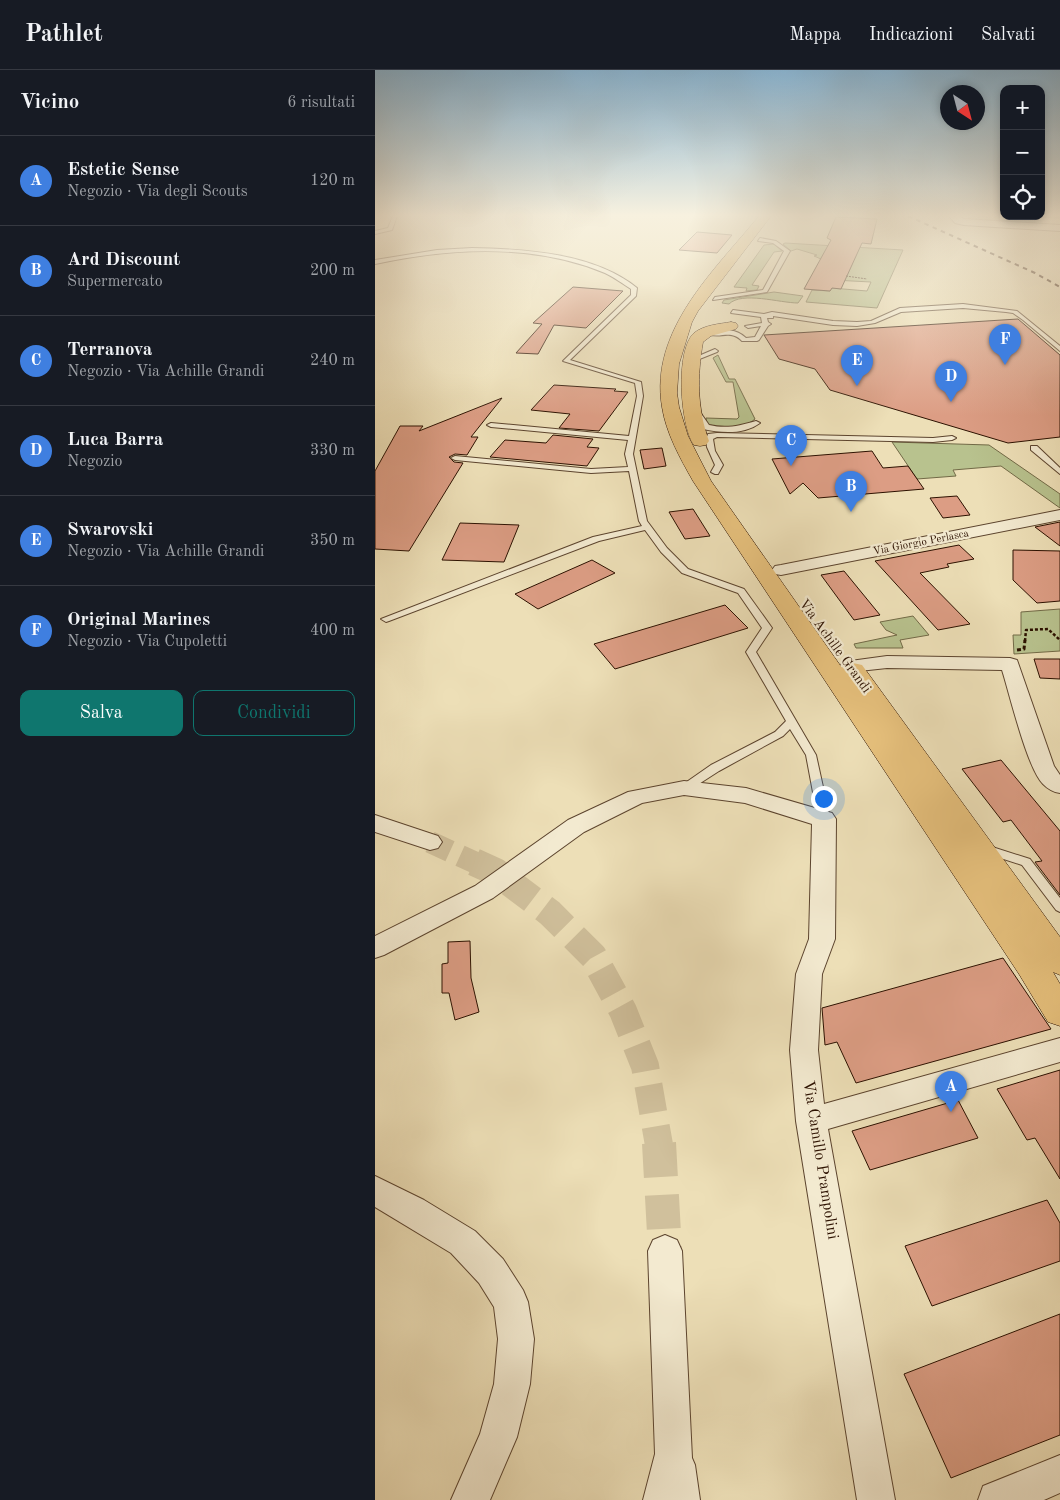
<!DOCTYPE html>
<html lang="it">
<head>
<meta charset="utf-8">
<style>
	body { margin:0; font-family:"Old Standard TT",serif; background:#242831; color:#f1f3f6 }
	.controls { position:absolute; right:15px; top:15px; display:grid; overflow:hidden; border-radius:10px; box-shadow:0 2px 8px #0003 }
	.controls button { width:45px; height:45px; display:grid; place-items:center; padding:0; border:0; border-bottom:1px solid #363941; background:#171b24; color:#f1f3f6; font:25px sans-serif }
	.compass { position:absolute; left:565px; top:15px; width:45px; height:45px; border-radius:50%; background:#171b24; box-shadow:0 2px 8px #0003; rotate:144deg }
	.you { position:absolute; left:448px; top:728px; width:18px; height:18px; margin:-12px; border:4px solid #fff; border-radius:50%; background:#1a73e8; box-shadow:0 0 0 8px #1a73e833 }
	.badge { display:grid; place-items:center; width:32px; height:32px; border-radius:50%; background:#0f766e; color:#fff; font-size:16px; font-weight:700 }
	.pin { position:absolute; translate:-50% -41px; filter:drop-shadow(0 1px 2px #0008) }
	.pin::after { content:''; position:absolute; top:26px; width:18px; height:15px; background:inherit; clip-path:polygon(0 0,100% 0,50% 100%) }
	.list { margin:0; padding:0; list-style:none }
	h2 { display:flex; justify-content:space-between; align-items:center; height:65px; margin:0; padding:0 20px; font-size:21px }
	h2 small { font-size:16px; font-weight:400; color:#9ea1a6 }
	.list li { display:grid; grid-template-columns:32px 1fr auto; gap:15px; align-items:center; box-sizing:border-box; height:90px; padding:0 20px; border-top:1px solid #363941 }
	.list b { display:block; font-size:19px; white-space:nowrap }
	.list p { margin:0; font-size:16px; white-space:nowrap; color:#9ea1a6 }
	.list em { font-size:16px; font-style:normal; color:#9ea1a6 }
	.actions { display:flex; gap:10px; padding:15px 20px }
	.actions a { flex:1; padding:11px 0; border:1px solid #0f766e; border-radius:10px; text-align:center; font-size:18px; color:#0f766e }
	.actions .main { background:#0f766e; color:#fff }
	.icon { flex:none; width:28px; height:28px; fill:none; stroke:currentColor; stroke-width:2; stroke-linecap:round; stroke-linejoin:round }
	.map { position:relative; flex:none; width:685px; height:1430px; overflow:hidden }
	header { display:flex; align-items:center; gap:30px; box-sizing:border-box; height:70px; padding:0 25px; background:#171b24; border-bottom:1px solid #363941 }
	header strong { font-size:24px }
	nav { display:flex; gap:28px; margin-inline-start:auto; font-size:18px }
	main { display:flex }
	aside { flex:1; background:#171b24 }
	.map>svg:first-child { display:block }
	.green { fill:#b8c28e; stroke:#726a47 }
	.building { fill:#dc9d84; stroke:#2c1100 }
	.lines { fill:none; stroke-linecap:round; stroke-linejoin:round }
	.street-tunnel-far2 { stroke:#d0c09c; stroke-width:22; stroke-dasharray:22 11; stroke-linecap:butt }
	.street-tunnel-far1 { stroke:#d0c09c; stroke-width:28; stroke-dasharray:28 14; stroke-linecap:butt }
	.street-tunnel { stroke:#d0c09c; stroke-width:34; stroke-dasharray:34 18; stroke-linecap:butt }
	.lane-casing { stroke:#5c442e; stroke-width:2 }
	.street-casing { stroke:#5c442e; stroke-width:2 }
	.primary-casing { stroke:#2c1100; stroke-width:1 }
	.path-far2 { stroke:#2c1100; stroke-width:1; stroke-dasharray:2 1; stroke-linecap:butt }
	.path-far1 { stroke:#2c1100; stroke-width:2.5; stroke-dasharray:3 2; stroke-linecap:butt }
	.path { stroke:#2c1100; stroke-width:3; stroke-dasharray:4 2.5; stroke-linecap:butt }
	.lane { fill:#f3ead0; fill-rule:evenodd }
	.street { fill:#f3ead0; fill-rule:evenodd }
	.primary { fill:#e6c07c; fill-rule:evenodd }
	.rail { stroke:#2c1100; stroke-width:2; stroke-dasharray:4.5 4.5; stroke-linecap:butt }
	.labels { text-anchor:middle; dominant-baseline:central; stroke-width:4.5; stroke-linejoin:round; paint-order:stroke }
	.far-street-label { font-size:11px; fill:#2c1100; stroke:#f3ead0 }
	.street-label { font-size:14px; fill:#2c1100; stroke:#f3ead0 }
	.near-street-label { font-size:16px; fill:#2c1100; stroke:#f3ead0 }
</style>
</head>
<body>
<header>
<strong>Pathlet</strong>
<nav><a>Mappa</a><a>Indicazioni</a><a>Salvati</a></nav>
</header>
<main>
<aside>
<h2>Vicino<small>6 risultati</small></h2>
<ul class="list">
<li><span class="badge" style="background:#3f7fe0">A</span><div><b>Estetic Sense</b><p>Negozio · Via degli Scouts</p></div><em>120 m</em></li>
<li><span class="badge" style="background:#3f7fe0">B</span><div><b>Ard Discount</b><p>Supermercato</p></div><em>200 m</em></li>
<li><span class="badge" style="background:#3f7fe0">C</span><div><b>Terranova</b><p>Negozio · Via Achille Grandi</p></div><em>240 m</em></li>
<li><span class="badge" style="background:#3f7fe0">D</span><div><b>Luca Barra</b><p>Negozio</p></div><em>330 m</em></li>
<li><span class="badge" style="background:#3f7fe0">E</span><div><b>Swarovski</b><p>Negozio · Via Achille Grandi</p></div><em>350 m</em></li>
<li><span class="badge" style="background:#3f7fe0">F</span><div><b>Original Marines</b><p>Negozio · Via Cupoletti</p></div><em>400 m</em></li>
</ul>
<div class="actions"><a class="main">Salva</a><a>Condividi</a></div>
</aside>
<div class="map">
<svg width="685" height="1430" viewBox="0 0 685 1430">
	<rect width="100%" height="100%" fill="#eddfb7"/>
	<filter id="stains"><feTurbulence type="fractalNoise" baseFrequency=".004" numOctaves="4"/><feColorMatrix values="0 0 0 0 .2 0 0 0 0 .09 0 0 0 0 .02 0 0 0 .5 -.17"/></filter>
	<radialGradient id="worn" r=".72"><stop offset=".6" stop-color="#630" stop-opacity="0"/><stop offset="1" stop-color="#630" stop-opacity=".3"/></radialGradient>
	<g class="green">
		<polygon points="593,146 685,146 685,148 659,147 660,153 595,150"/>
		<polygon points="399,174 407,181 399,182 377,215 384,216 382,220 371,221 372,218 359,217 389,175"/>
		<polygon points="408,174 410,173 528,180 502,238 431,232 437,220 455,221 457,218 492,221 496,212 458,210 446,189 439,186 442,185 422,179 416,181"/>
		<path d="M399,222L428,226L423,233C405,233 367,221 354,234L347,233L349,230Z"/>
		<path d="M343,285L354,309H360L380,349C367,360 347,359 332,354L331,348L362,349L364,347L358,312H351L338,288Z"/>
		<polygon points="517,372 614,375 685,424 685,438 626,396 578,400 581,406 542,409"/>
		<polygon points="685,539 685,581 639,584 638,565 646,565 646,542"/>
		<polygon points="538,546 554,565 525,570 528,578 481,578 479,574 522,565 511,560 505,552"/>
	</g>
	<g class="building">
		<polygon points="461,147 502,149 496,174 487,173 466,219 457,218 455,221 429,219 456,170 452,168"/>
		<polygon points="322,162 357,165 342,183 304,180"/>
		<polygon points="198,217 248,221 211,258 179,255 163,284 141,283 167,254 158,253"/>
		<polygon points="643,249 685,285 685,367 633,373 455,320 440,299 404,289 389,265"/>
		<polygon points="179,315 241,319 239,321 253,322 224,361 184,358 195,344 156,340"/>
		<polygon points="127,328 96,367 103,367 92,385 80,384 74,387 79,392 88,393 34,481 0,479 0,401 25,356 48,356 44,361"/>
		<polygon points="178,365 218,369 212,377 224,378 212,396 115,387 130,370 171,373"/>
		<polygon points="287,378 291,396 269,399 265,380"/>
		<polygon points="497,381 508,398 533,396 549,419 443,428 428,413 415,424 397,389"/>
		<polygon points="582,426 595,445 568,448 555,428"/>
		<polygon points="318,439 335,466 310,469 294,442"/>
		<polygon points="685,452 685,476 660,457"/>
		<polygon points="85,453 144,455 129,492 67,490"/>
		<polygon points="584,475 599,489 572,494 574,497 545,503 595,554 563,560 500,491"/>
		<polygon points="638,480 685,481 685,531 662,533 638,510"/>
		<polygon points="217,490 240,503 163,539 140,524"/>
		<polygon points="469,501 505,545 479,550 446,505"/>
		<polygon points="350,535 373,558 240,599 219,574"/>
		<polygon points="659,589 685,589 685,609 665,608"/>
		<polygon points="626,690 685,761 685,825 660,792 667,791 636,750 628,752 587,699"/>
		<polygon points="95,871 96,908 104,942 80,950 74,923 67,923 67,894 73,893 73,872"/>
		<polygon points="628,888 676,959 481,1013 462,972 450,975 447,938"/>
		<polygon points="685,1000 685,1109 660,1068 652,1070 622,1019"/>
		<polygon points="583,1030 603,1068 495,1100 477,1061"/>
		<polygon points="672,1130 685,1153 685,1191 557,1236 530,1176"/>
		<polygon points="685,1244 685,1365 576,1408 529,1304"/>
	</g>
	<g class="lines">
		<polyline class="street-tunnel-far2" points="55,772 101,793"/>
		<polyline class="street-tunnel-far1" points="99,792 121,802 175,843 218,886 248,941 270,996 284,1075"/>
		<polyline class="street-tunnel" points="284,1073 290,1181"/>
		<g class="lane-casing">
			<g id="lane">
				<polygon points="18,146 22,146 17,160 0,164 0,161 13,158"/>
				<polygon points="385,168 401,171 415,181 392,222 338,230 340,227 388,220 409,181 398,173 383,171"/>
				<path d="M97,178C150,179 219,183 262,218L261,226L195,290L266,312L268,326L258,384L272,451L292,478L313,499L369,519L397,558L381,582L441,685L455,749L453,752H445L443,749L431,685L415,659L408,666L344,701L313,721L309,722L303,718L336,695L400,662L411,651L371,582L387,558L363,523L307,503L286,482L270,460L224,471L14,551L11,552L6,549L218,467L267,456L264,451L254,401L216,403L80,390L76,388L80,386L216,399L253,397L250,384L253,370L116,357L112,355L116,353L254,366L262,326L260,313L188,291L256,225V219C248,214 239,207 230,203C158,173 74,178 0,194V190L62,180Z"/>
				<path d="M588,234L642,241L685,276V281L648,250L638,243L631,242L588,238L526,242L500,253L482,256L458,255L398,246V248H392L393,252L396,254L393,256L384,270L382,271H367C356,259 345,269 334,264C345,258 361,258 371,268L380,267L386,256L373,258L370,256L387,253L386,247L356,243L358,240L389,244L397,242L458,251L482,252L496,251L525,238Z"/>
				<polygon points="340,279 343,281 342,282 322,290 319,288"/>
				<path d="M321,342H325L334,355C351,359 364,356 381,351L385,353C369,365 346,363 328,359L320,343Z"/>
				<polygon points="342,363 558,368 577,366 581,368 577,370 558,372 342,367 338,369 340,381 348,395 343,404 340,404 336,402 340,395 332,377 331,369 333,364"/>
				<polygon points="656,376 662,376 685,398 685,404 656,380"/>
				<polygon points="611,775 655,789 685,828 685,842 681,840 647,795 607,782 605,779 607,776"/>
			</g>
		</g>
		<g class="street-casing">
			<g id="street">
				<polygon points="574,146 584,146 589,149 685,155 685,161 589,155 580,153"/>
				<polygon points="685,440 685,450 406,505 400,504 397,500 400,496 406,495"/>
				<path d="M512,586L635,588L642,590L679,696L685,705V723C678,722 673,719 668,714C652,698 635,625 627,600L512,598L475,602L468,600L465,596L468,592Z"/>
				<polygon points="309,711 371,718 457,743 461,749 460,869 447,904 443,980 449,1034 685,968 685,992 453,1059 520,1430 482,1430 421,1051 415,980 421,904 434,869 437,754 370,733 309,725 267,733 209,762 118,828 9,885 0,888 0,866 100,816 193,750 253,722"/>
				<polygon points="0,745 63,766 67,772 63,778 55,780 0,762"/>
				<polygon points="0,1106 49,1130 100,1161 128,1189 148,1220 153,1232 159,1269 155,1314 142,1367 115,1430 76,1430 105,1364 119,1314 123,1269 119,1237 104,1213 76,1183 0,1137"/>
				<polygon points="290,1165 302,1170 307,1181 317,1388 320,1395 325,1430 268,1430 280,1384 273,1181 278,1170"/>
				<polygon points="685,1385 685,1423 669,1430 603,1430 608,1416"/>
			</g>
		</g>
		<g class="primary-casing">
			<g id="primary">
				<path d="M384,146H396L323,241L317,252L304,294L302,323L304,337L313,366L336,411L467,598L469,595L478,593L487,595L685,867V905L678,902L685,914V956L673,952L644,904L318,411C305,388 291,363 287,337C274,260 340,200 384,146Z"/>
				<path d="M356,252L361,253L363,256L361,259L336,266L328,272C322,307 322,337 334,371L331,375L325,376L319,375C305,355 300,280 319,263C329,255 344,254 356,252Z"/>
			</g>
		</g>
		<polyline class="path-far2" points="471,206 492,209"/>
		<polyline class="path-far1" points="650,571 651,560 673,559 685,570"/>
		<polyline class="path" points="642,580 649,579 650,570"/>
		<use href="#lane" class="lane"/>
		<use href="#street" class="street"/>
		<use href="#primary" class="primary"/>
		<polyline class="rail" points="533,146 660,203 685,217"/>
	</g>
	<linearGradient id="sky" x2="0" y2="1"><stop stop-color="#89b6d5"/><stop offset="0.42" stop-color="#f7f1df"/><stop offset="1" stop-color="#f7f1df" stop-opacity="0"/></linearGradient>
	<rect width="685" height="346" fill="url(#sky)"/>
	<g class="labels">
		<g class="far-street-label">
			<text transform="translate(546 473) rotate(-11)">Via Giorgio Perlasca</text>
		</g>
		<g class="street-label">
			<text transform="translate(460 576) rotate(54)">Via Achille Grandi</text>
		</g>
		<g class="near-street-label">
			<text transform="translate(445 1090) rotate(81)">Via Camillo Prampolini</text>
		</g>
	</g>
	<rect width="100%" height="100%" filter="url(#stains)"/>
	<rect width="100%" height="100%" fill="url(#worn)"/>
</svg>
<div class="controls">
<button>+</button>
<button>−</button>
<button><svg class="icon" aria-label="locate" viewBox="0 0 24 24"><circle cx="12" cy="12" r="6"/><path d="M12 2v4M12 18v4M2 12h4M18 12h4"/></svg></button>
</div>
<svg class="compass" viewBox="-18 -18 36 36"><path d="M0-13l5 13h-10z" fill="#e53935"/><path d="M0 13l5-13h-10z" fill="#9ea1a6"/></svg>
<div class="you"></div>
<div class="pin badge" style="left:576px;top:1042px;background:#3f7fe0">A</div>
<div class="pin badge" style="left:476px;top:442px;background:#3f7fe0">B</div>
<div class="pin badge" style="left:416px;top:396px;background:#3f7fe0">C</div>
<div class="pin badge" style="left:576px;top:332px;background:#3f7fe0">D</div>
<div class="pin badge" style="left:482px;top:316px;background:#3f7fe0">E</div>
<div class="pin badge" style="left:630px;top:295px;background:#3f7fe0">F</div>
</div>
</main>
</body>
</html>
